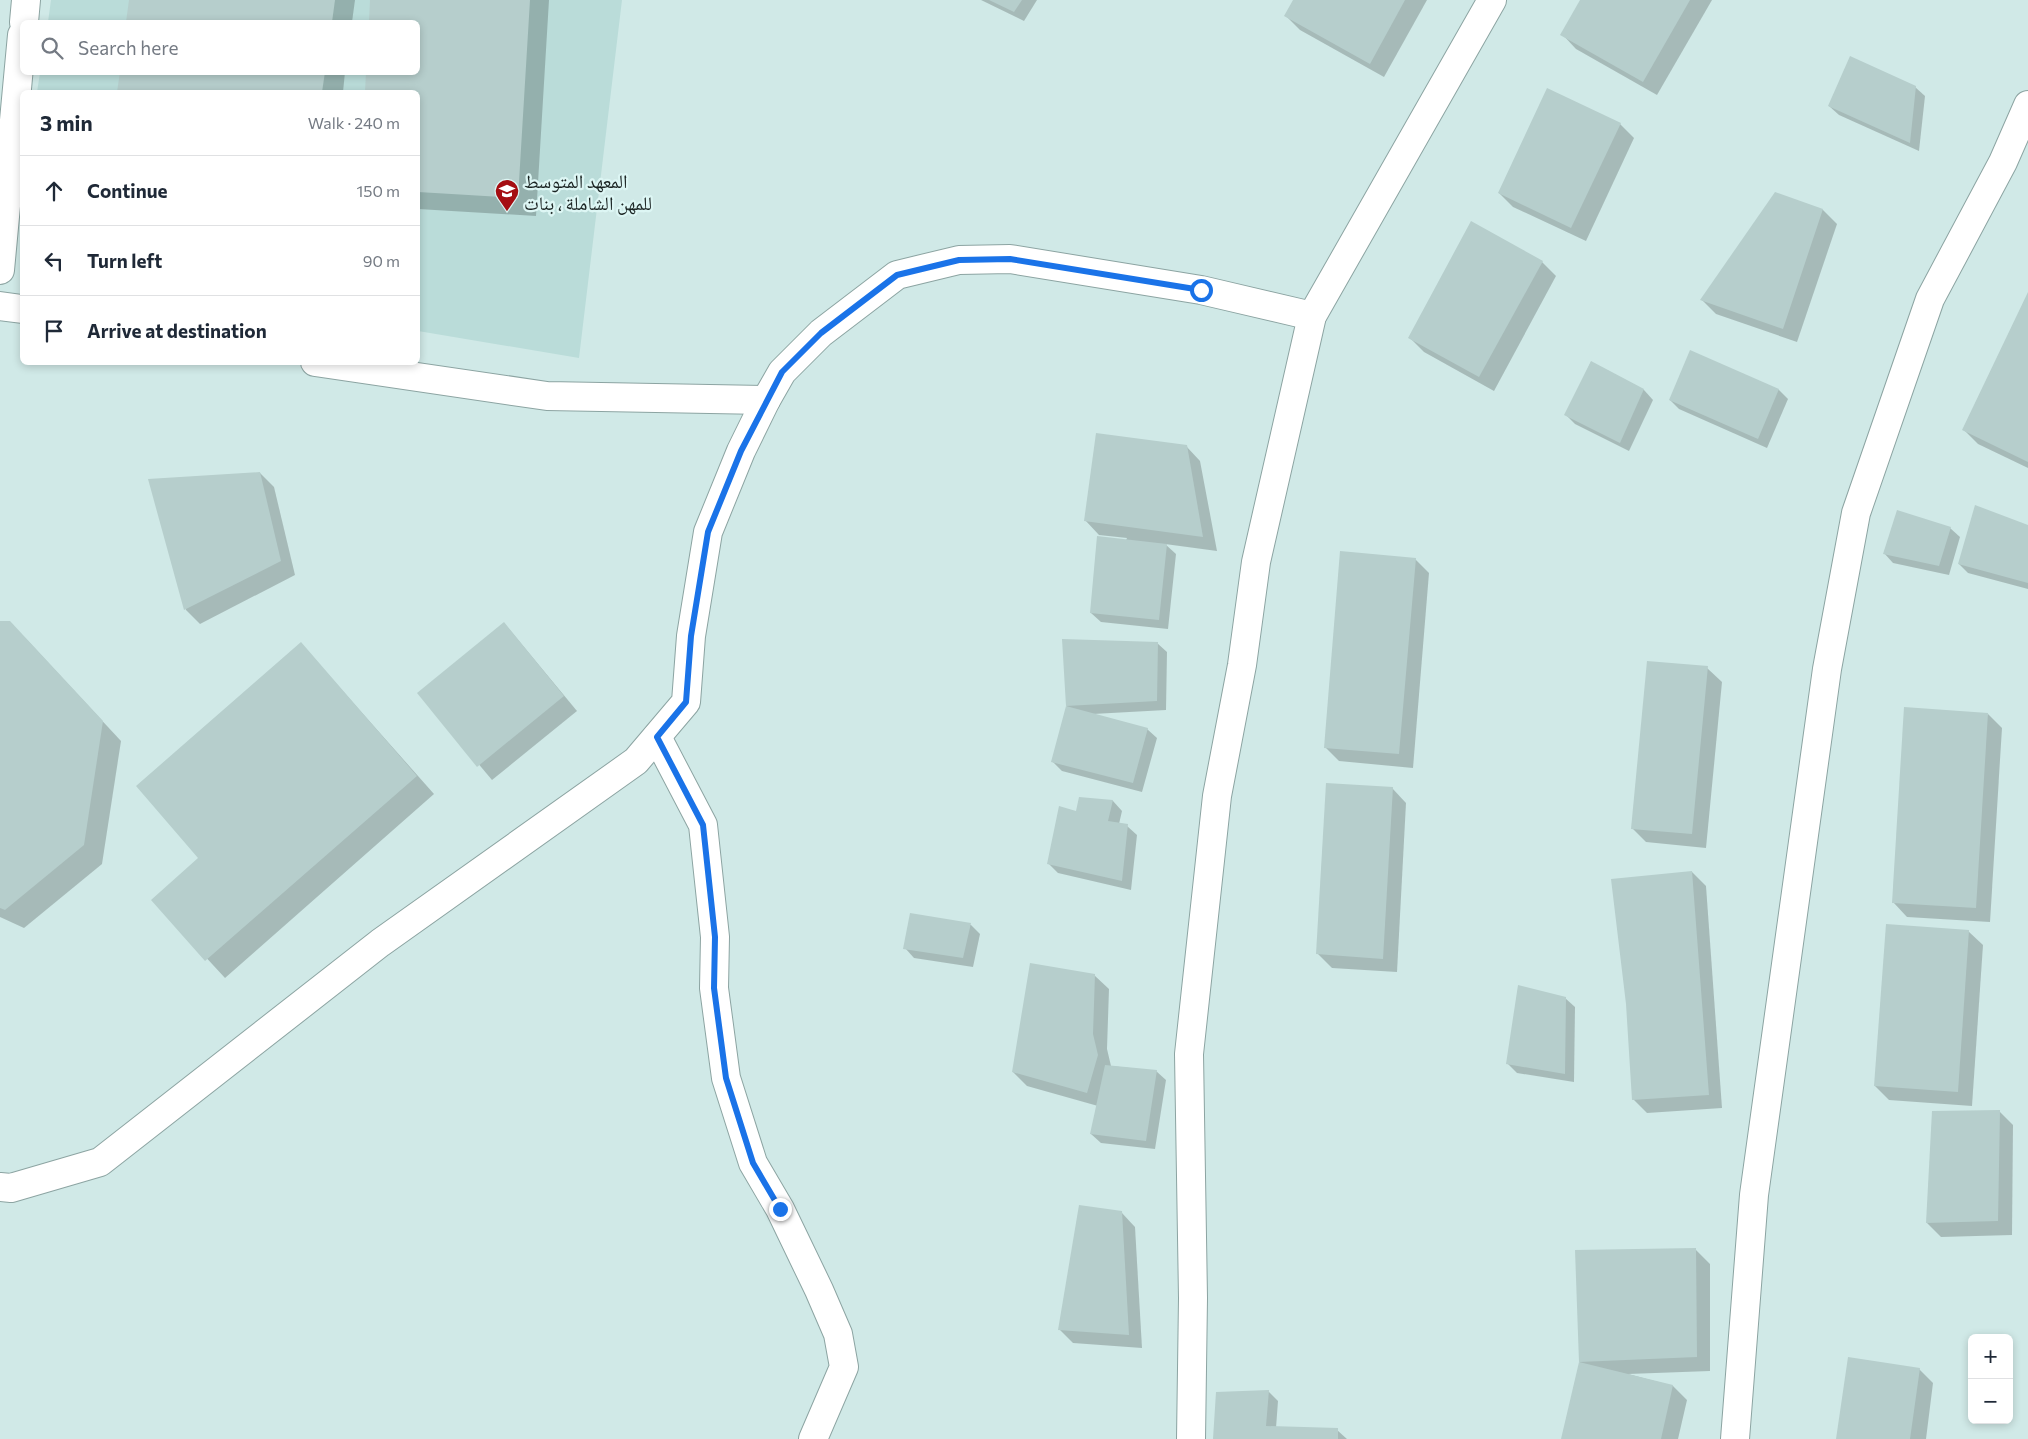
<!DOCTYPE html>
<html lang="en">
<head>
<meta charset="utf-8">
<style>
	body { margin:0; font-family:Commissioner,"Noto Naskh Arabic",sans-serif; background:#f6f6f7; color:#1f2937 }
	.controls { position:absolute; right:15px; bottom:15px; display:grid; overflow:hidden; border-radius:8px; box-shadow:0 2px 8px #0003 }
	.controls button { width:45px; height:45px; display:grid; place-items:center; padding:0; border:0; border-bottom:1px solid #e0e1e3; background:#fff; color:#1f2937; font:25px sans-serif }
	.stop { position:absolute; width:15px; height:15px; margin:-11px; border:4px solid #1a73e8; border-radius:50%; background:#fff }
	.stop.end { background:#1a73e8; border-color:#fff; box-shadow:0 1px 5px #0008 }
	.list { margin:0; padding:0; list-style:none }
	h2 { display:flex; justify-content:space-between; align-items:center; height:65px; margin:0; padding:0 20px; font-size:21px }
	h2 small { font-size:16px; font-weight:400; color:#747a83 }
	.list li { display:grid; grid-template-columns:32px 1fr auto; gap:15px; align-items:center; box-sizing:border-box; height:70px; padding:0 20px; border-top:1px solid #e0e1e3 }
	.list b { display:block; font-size:19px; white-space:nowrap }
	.list em { font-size:16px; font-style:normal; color:#747a83 }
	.icon { flex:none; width:28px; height:28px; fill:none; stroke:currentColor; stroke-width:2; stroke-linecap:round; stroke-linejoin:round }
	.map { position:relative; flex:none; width:2028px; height:1439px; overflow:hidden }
	.search { position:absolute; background:#fff; box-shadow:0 2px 8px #0003; left:20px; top:20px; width:400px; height:55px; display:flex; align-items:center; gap:12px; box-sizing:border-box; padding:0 18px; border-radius:8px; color:#747a83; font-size:19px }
	.panel { position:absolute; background:#fff; box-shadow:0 2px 8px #0003; left:20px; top:90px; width:400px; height:275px; border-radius:8px }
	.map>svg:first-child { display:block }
	.built { fill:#badcd9 }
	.shadow { fill:#0003 }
	.building { fill:#b6cecc }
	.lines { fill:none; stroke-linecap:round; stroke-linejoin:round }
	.street-casing { stroke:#8ca4a2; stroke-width:30 }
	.street { stroke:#fff; stroke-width:28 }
	.route { stroke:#1a73e8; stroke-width:6 }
	.labels { text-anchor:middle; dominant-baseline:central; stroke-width:4.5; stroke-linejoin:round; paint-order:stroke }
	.poi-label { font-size:19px; fill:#1a2322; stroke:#ddf6f4; text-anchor:start }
</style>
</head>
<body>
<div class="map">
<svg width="2028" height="1439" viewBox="0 0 2028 1439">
	<rect width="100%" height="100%" fill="#d0e9e7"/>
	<polygon class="built" points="51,0 622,0 579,358 418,331 418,92 37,92 40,73 418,72 418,22 48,22"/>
	<g class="shadow">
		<polygon points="131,0 355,0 352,22 128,22"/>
		<polygon points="371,0 549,0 536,216 418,209 418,92 366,92 367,72 418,72 418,22 370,22"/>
		<polygon points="981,0 1037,0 1024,21"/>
		<polygon points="1294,0 1427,0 1384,77 1300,30 1286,16"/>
		<polygon points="1582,0 1712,0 1657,95 1576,49 1562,34"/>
		<polygon points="121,72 345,72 343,92 118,92"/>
		<polygon points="1915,87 1925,96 1919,151 1839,115 1829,106"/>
		<polygon points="1620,124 1634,138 1586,241 1513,207 1499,193"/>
		<polygon points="1776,194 1823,210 1837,224 1797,342 1716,314 1702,300"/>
		<polygon points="1542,262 1556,276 1494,391 1424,352 1409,337"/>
		<polygon points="2028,295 2028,468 1978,444 1964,430"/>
		<polygon points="1691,352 1779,390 1788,399 1767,448 1679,409 1670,400"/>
		<polygon points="1591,362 1644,390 1653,400 1629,451 1575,424 1566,415"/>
		<polygon points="1186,446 1200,461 1217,551 1165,544 1176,554 1168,629 1101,622 1091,613 1127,538 1099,535 1085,520"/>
		<polygon points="260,473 274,487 295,575 200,624 186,610 150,480"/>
		<polygon points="2028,527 2028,589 1968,573 1959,564"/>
		<polygon points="1950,528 1960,537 1949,575 1893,563 1884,553"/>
		<polygon points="1415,559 1429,573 1413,768 1339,761 1325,747"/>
		<polygon points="0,622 28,641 121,741 102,864 24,928 0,917"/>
		<polygon points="504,623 577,711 492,780 419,693"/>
		<polygon points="1063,641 1157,643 1167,652 1166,710 1093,714 1147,729 1157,738 1142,792 1062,771 1052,761 1067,706"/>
		<polygon points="301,644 434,794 225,978 153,900 200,858"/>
		<polygon points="1707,668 1722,682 1706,848 1646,842 1632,828"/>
		<polygon points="1988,714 2002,728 1990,922 1907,917 1893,902"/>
		<polygon points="1392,788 1406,803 1397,972 1332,968 1318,954"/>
		<polygon points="1080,798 1113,801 1122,811 1119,824 1127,826 1137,835 1131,890 1058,873 1049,864 1077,813"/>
		<polygon points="1692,872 1706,886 1722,1108 1647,1113 1633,1099 1627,1004"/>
		<polygon points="911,915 971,925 980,934 973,967 914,958 905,948"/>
		<polygon points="1968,931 1983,945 1972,1106 1889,1100 1875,1086"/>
		<polygon points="1094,975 1109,989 1107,1049 1111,1066 1156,1071 1166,1080 1155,1149 1101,1143 1091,1134 1098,1106 1027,1086 1013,1072"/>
		<polygon points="1565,998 1575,1007 1574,1082 1517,1073 1508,1064"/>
		<polygon points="1999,1111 2013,1125 2012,1235 1941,1237 1927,1223"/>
		<polygon points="1121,1212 1135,1227 1142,1348 1073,1343 1059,1329"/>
		<polygon points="1696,1250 1710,1264 1710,1371 1628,1374 1673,1386 1687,1400 1678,1439 1563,1439 1580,1362 1576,1251"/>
		<polygon points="1919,1369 1933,1383 1926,1439 1837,1439"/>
		<polygon points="1268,1391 1278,1401 1276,1428 1337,1430 1347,1439 1214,1439"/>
	</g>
	<g class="building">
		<polygon points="129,0 335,0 332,22 126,22"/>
		<polygon points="370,0 530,0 518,198 418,192 418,92 365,92 366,72 418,72 418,22 369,22"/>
		<polygon points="989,0 1022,0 1014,12"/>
		<polygon points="1293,0 1405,0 1370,64 1284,16"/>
		<polygon points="1580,0 1690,0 1643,82 1560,35"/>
		<polygon points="1850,56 1916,86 1910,143 1828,106"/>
		<polygon points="120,72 325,72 322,92 117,92"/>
		<polygon points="1547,88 1621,123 1571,228 1498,193"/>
		<polygon points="1775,192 1823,209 1783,329 1700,300"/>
		<polygon points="1471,221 1543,261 1479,377 1408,338"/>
		<polygon points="2028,292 2028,462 1962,430"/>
		<polygon points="1690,350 1779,389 1758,439 1669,400"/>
		<polygon points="1591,361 1644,389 1620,443 1564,415"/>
		<polygon points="1096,433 1187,445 1203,537 1084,521"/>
		<polygon points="260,472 281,561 184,610 148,479"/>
		<polygon points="1975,505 2028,525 2028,583 1958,564"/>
		<polygon points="1897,510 1951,527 1939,566 1883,554"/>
		<polygon points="1097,536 1167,544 1159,620 1090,613"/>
		<polygon points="1340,551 1416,558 1399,754 1324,748"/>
		<polygon points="0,621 10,621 103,721 84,845 5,910 0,908"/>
		<polygon points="504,622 564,696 477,767 417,693"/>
		<polygon points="1062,639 1158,642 1157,701 1066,706 1148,728 1133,783 1051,762 1066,706"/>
		<polygon points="301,642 417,776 205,961 151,900 198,858 136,786"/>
		<polygon points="1647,661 1708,666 1692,834 1631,829"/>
		<polygon points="1904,707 1988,713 1976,908 1892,903"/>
		<polygon points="1326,783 1393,787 1383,959 1316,954"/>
		<polygon points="1079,797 1113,800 1108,821 1128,824 1122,881 1047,864 1059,806 1076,811"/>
		<polygon points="1692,871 1709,1095 1632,1100 1626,1004 1611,879"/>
		<polygon points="910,913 971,923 963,958 903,949"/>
		<polygon points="1886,924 1969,930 1958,1092 1874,1086"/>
		<polygon points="1030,963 1095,974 1093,1034 1098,1055 1087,1093 1012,1072"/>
		<polygon points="1518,985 1566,997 1565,1074 1506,1064"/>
		<polygon points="1105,1065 1157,1070 1146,1141 1090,1134"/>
		<polygon points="2000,1110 1998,1221 1926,1223 1932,1111"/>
		<polygon points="1079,1205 1122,1211 1129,1335 1058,1330"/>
		<polygon points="1696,1248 1697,1357 1579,1362 1575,1250"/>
		<polygon points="1848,1357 1920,1368 1910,1439 1836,1439"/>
		<polygon points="1579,1362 1673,1385 1661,1439 1561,1439"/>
		<polygon points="1269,1390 1266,1426 1338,1428 1338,1439 1213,1439 1216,1392"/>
	</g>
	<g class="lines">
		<g class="street-casing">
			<g id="street">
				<polyline points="24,22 26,0"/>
				<polyline points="0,270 22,35"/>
				<polyline points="0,306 22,309"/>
				<polyline points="315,362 547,396 766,400"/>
				<polyline points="657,737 703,825 715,937 714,988 726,1078 753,1163 780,1209 819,1290 838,1334 844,1367 813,1439"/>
				<polyline points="0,1187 11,1188 100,1162 380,943 636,761 686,702 691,636 708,532 741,451 766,400 782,372 821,333 897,275 959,260 1010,259 1201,290 1312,316"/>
				<polyline points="1191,1439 1193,1298 1189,1054 1217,796 1242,665 1256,562 1312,316 1492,0"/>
				<polyline points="1735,1439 1754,1195 1827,669 1856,513 1930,299 2003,162 2028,105"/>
			</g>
		</g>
		<use href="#street" class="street"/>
	</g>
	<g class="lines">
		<polyline class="route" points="780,1209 753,1163 726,1078 714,988 715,937 703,825 657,737 686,702 691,636 708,532 741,451 782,372 821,333 897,275 959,260 1010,259 1201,290"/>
	</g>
	<defs>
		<g id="university-pin" transform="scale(1.25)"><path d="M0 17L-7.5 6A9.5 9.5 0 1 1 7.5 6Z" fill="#a50e12" stroke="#ddf6f4"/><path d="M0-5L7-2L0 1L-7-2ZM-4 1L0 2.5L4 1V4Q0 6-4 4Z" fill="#fff"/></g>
	</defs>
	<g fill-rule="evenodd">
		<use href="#university-pin" x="507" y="191"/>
	</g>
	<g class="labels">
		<g class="poi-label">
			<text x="524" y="180">المعهد المتوسط<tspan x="524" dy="22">للمهن الشاملة ، بنات</tspan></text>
		</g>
	</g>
</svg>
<div class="controls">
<button>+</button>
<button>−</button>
</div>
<div class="stop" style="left:1201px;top:290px"></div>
<div class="stop end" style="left:780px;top:1209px"></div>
<div class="search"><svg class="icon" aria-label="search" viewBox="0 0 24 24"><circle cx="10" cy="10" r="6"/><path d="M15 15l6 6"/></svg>Search here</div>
<section class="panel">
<h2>3 min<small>Walk · 240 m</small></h2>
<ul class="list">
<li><svg class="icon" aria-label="ahead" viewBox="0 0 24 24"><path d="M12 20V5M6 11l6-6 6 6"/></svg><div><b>Continue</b></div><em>150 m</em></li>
<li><svg class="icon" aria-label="left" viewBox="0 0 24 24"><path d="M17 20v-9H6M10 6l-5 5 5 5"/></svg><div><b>Turn left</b></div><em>90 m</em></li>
<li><svg class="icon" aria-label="arrive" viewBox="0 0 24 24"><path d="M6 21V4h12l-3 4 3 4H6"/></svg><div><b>Arrive at destination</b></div></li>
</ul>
</section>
</div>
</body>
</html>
